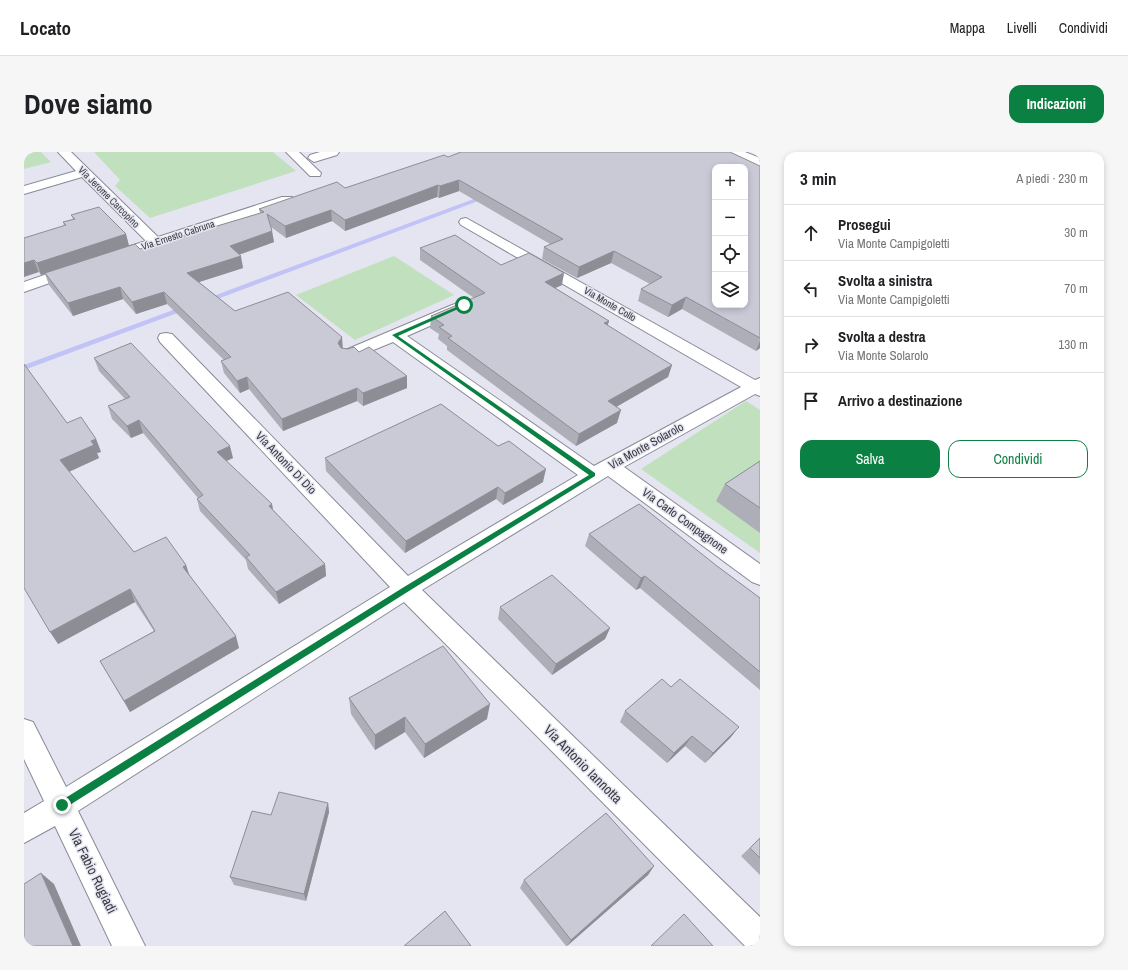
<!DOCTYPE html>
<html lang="it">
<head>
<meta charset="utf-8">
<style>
	body { margin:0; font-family:"Archivo Narrow",sans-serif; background:#f6f6f6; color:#202124 }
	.controls { position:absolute; right:12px; top:12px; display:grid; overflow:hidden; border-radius:8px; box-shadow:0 2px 6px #0003 }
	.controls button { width:36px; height:36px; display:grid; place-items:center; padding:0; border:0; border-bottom:1px solid #e0e0e0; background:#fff; color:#202124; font:20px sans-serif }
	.stop { position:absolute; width:12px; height:12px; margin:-9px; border:3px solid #0b8043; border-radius:50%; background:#fff }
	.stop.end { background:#0b8043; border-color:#fff; box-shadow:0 1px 4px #0008 }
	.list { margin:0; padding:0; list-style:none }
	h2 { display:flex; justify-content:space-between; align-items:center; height:52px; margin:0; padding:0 16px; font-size:17px }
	h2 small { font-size:13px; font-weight:400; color:#757577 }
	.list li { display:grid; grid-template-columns:26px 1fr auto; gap:12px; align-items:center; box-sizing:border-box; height:56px; padding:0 16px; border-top:1px solid #e0e0e0 }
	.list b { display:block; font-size:15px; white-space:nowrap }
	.list p { margin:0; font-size:13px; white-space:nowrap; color:#757577 }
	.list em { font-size:13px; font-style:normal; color:#757577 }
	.actions { display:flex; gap:8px; padding:12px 16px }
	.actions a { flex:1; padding:9px 0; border:1px solid #0b8043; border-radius:12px; text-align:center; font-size:14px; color:#0b8043 }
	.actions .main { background:#0b8043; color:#fff }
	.icon { flex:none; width:22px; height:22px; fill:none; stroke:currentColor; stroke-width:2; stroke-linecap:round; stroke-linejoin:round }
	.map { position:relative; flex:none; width:736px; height:794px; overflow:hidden; border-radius:12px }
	header { display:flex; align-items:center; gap:24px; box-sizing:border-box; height:56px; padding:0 20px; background:#fff; border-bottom:1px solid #e0e0e0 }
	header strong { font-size:19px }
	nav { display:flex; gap:22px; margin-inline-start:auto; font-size:14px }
	.intro { display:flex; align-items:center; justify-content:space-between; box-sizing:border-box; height:96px; padding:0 24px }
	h1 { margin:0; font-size:28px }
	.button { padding:10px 18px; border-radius:12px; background:#0b8043; color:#fff; font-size:14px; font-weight:700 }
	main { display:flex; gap:24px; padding:0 24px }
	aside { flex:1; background:#fff; border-radius:12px; box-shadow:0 2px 6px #0003 }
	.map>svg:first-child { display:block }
	.green { fill:#c1e0bd }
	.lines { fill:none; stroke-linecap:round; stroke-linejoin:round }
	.stream { fill:#c1c3f7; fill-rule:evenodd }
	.street-casing { stroke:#898a95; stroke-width:2 }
	.street { fill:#fff; fill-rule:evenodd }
	.wall { fill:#adaeb8 }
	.shaded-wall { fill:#8d8d96 }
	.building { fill:#c9cad6; stroke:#8d8d96; fill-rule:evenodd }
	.route { fill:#0b8043 }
	.labels { text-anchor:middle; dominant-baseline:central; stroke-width:3; stroke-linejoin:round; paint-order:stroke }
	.far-street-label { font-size:10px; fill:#3a3a3f; stroke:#e4e5f1 }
	.street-label { font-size:12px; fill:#3a3a3f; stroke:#e4e5f1 }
	.near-street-label { font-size:14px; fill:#3a3a3f; stroke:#e4e5f1 }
</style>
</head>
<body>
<header>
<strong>Locato</strong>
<nav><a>Mappa</a><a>Livelli</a><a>Condividi</a></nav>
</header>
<div class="intro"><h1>Dove siamo</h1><a class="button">Indicazioni</a></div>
<main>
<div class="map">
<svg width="736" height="794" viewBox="0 0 736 794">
	<rect width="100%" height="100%" fill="#e4e5f1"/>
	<g class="green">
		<polygon points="0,0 17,0 27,10 0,17"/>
		<polygon points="70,0 249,0 272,19 126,66 91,34 96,28"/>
		<polygon points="370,104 430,143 331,188 272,143"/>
		<polygon points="722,249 736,258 736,401 617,317"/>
	</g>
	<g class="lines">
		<g class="stream">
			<polygon points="463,42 465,43 465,45 183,151 176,149"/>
			<polygon points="160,154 167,156 0,218 0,213"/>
		</g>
		<g class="street-casing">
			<g id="street">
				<polygon points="34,0 47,0 134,85 258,45 268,45 270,48 268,51 86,109 81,108 79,105 81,102 122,89 58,25 0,42 0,34 52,19"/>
				<polygon points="262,0 275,0 297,21 296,24 286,24"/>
				<polygon points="296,0 315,0 313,3 290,10 284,6 286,3"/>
				<polygon points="704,0 721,0 736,6 736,15 706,3"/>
				<polygon points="442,66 731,228 736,226 736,244 731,242 600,315 736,412 736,433 728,430 584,324 398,438 736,765 736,794 721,794 380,450 54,659 121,794 88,794 31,674 0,691 0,661 20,649 0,607 0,567 9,570 42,635 366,435 136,190 134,186 136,182 142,181 148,182 384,424 554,323 369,190 325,208 319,207 316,203 319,199 428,153 434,151 440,153 442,156 440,159 383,184 570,314 717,235 437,73 435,70 437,67"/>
				<polygon points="52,112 57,114 60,117 57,120 0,140 0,130"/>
			</g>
		</g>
		<use href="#street" class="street"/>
	</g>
	<g class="wall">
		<polygon points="424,5 736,14 736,196 732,199 658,157 644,165 614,149 617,137 626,132 587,111 553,126 518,107 520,95 526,92 435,39 415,46 413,45 321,79 308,69 262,86 247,75 250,90 215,103 219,116 175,130 211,159 318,185 318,196 335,200 383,236 339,254 333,249 259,279 225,237 216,241 200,221 197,209 200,208 143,152 112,162 99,147 49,164 25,133 21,122 17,123 15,120 0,86 40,74 39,70 49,67 47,63 102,82 105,94 116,97 236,61 235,57 321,36"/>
		<polygon points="396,96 477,113 538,133 531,136 585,169 583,174 648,213 644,225 592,255 593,271 552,294 423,198 423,194 414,187 415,182 406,176 407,164 450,146 396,108"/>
		<polygon points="70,206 209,306 202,309 248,352 249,358 301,412 302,424 255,452 224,417 222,408 176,359 173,347 174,346 119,281 107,286 88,267 84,254 101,247 75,219"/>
		<polygon points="43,271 72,287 77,300 73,301 75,306 45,320 110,400 162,413 165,422 215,496 106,560 76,509 130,479 111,450 34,492"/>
		<polygon points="301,306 519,330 479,353 472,347 381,401 302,319"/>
		<polygon points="736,309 736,381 692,349 701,332"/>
		<polygon points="565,382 693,414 736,446 736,538 616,436 612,438 561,394"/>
		<polygon points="476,455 586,476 581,487 528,523 474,467"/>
		<polygon points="325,546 463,567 400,606 381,580 351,598 327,562"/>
		<polygon points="601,559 707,585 681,611 661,594 643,611 596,570"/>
		<polygon points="304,651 305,660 282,749 210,733 206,725 247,663"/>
		<polygon points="736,686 736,723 717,704"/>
		<polygon points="630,714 624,723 543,794 542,794 496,736 500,728"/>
	</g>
	<g class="shaded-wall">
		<polygon points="435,28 435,39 415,46 416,34"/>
		<polygon points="414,33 413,45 321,79 321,68"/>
		<polygon points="307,58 308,69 262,86 261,74"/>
		<polygon points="248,79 250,90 208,105 206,94"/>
		<polygon points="102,82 105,94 17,123 13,111"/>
		<polygon points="590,99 587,111 553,126 555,115"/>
		<polygon points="217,104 219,116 166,133 163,121"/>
		<polygon points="10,108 15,120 0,125 0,111"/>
		<polygon points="540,121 538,133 518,142 521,130"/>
		<polygon points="96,135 99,147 49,164 44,151"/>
		<polygon points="140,140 143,152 112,162 108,150"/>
		<polygon points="662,145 658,157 644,165 648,153"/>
		<polygon points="585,169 581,182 580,171"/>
		<polygon points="318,185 319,198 314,191"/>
		<polygon points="736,189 736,196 732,199"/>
		<polygon points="648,213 644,225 580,262 584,249"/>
		<polygon points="383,224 383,236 339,254 339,241"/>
		<polygon points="223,225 225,237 216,241 213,229"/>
		<polygon points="333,236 333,249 259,279 258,267"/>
		<polygon points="597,258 593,271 552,294 555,282"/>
		<polygon points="115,268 119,281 107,286 103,274"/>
		<polygon points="72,287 77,300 73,301 75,306 42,321 36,308 67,289"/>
		<polygon points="206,294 209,306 196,312 193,300"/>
		<polygon points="522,317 519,330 479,353 481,341"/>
		<polygon points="474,335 472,347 381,401 382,389"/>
		<polygon points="248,352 250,365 245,354"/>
		<polygon points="301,412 302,424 255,452 252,440"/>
		<polygon points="162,413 166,426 159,415"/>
		<polygon points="621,424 616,436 612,438 617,426"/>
		<polygon points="106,437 111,450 34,492 26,480"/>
		<polygon points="586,476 581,487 528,523 532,512"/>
		<polygon points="212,484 215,496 106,560 100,549"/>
		<polygon points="466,552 463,567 400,606 401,592"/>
		<polygon points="381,565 381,580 351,598 351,583"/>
		<polygon points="715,575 707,585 681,611 689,601"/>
		<polygon points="668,584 661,594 643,611 650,601"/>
		<polygon points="304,651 305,660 282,749 280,742"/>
		<polygon points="630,714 624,723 543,794 547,788"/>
		<polygon points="17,721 30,732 57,794 49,794"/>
	</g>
	<g class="building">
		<path d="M437,0H706L736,14V186L662,145L648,153L617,137L638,125L590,99L555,115L520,95L539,87L435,28L416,34L414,33L321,68L307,58L261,74L243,62L248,79L206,94L217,104L163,121L211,159L264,140L318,185L314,191L317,196L324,197L330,195L335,200L345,195L383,224L339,241L333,236L258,267L223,225L213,229L197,209L207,205L140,140L108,150L96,135L44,151L21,121L111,92L116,97L240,60L235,57L313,30L321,36L420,3L424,5ZM691,15H721V153H691Z"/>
		<polygon points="75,55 102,82 13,111 10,108 0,111 0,86 42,73 39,70 51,67 47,63"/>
		<polygon points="431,83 477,113 505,101 540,121 521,130 585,169 580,171 648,213 584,249 597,258 555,282 424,186 428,184 415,175 420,173 407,164 461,141 396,96"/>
		<polygon points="107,191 206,294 193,300 248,352 245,354 301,412 252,440 222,405 226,403 173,347 179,343 115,268 103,274 84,254 106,245 70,206"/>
		<polygon points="0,212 43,271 57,265 72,287 67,289 70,293 36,308 110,400 142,385 162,413 159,415 212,484 100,549 76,509 131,479 106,437 26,480 0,436"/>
		<polygon points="417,252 474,294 485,289 522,317 481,341 474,335 382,389 301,306"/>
		<polygon points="736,309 736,356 701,332"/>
		<polygon points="615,352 693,414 736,446 736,520 621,424 617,426 565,382"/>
		<polygon points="528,423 586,476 532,512 476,455"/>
		<polygon points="419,494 466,552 401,592 381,565 351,583 325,546"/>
		<polygon points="638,527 647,535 656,527 715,575 689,601 668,584 650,601 601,559"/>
		<polygon points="255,640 304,651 280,742 206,725 228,659 247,663"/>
		<polygon points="582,661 630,714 547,788 500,728"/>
		<polygon points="736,686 736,706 726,696"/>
		<polygon points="17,721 49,794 0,794 0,732"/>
		<polygon points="421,759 447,794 380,794"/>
		<polygon points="660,762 689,794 627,794"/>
	</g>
	<polygon class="route" points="439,152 443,153 374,184 571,321 571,324 385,439 41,656 35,656 35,650 380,435 565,323 368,183"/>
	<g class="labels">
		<g class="far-street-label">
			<text transform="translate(85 45) rotate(45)">Via Jerome Carcopino</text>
			<text transform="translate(154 83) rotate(-18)">Via Ernesto Cabruna</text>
			<text transform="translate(586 152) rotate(30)">Via Monte Collo</text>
		</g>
		<g class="street-label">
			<text transform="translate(622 294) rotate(-29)">Via Monte Solarolo</text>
			<text transform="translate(262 311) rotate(46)">Via Antonio Di Dio</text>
			<text transform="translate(661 369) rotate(36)">Via Carlo Compagnone</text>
		</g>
		<g class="near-street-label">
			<text transform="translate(559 612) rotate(45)">Via Antonio Iannotta</text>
			<text transform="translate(69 719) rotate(64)">Via Fabio Rugiadi</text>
		</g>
	</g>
</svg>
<div class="controls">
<button>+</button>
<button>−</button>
<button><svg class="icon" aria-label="locate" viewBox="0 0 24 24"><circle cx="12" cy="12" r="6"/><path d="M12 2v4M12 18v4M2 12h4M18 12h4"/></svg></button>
<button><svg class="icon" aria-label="layers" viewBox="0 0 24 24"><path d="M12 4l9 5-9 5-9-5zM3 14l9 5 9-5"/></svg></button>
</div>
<div class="stop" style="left:440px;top:153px"></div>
<div class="stop end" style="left:38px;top:653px"></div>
</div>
<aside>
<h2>3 min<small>A piedi · 230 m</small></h2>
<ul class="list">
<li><svg class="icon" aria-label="ahead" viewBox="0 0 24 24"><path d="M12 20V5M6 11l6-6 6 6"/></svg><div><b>Prosegui</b><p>Via Monte Campigoletti</p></div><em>30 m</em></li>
<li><svg class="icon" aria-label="left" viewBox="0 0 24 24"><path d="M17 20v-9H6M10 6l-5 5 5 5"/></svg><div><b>Svolta a sinistra</b><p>Via Monte Campigoletti</p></div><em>70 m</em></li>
<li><svg class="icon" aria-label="right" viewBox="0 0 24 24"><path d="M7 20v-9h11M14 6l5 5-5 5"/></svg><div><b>Svolta a destra</b><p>Via Monte Solarolo</p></div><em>130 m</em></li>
<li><svg class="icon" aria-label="arrive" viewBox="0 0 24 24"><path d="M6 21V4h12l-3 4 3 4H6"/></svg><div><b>Arrivo a destinazione</b></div></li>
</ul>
<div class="actions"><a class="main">Salva</a><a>Condividi</a></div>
</aside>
</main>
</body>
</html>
